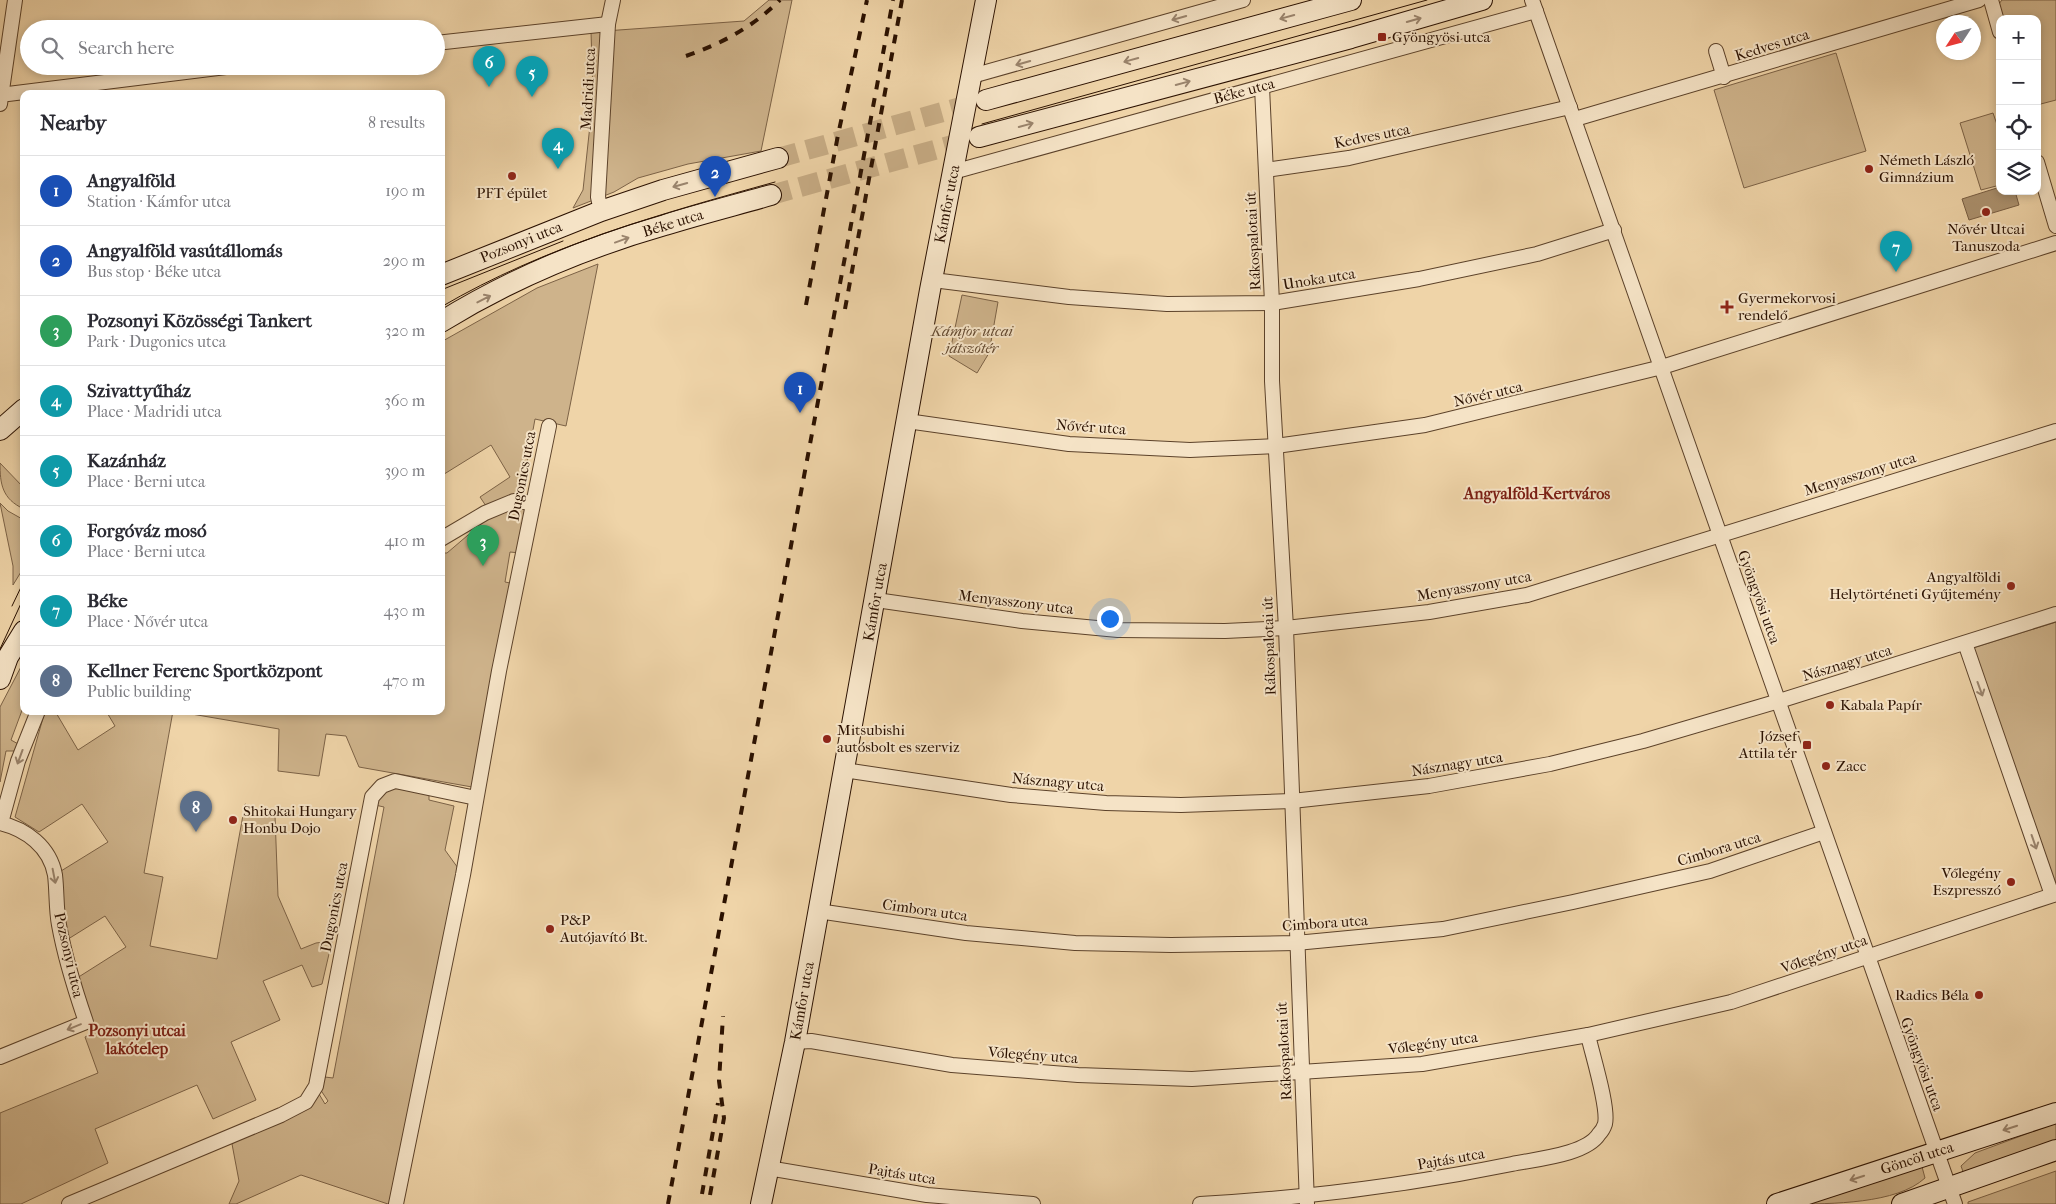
<!DOCTYPE html>
<html lang="en">
<head>
<meta charset="utf-8">
<style>
	body { margin:0; font-family:"IM FELL French Canon",serif; background:#f7f7f7; color:#2b2b33 }
	.controls { position:absolute; right:15px; top:15px; display:grid; overflow:hidden; border-radius:10px; box-shadow:0 2px 8px #0003 }
	.controls button { width:45px; height:45px; display:grid; place-items:center; padding:0; border:0; border-bottom:1px solid #e1e1e2; background:#fff; color:#2b2b33; font:25px sans-serif }
	.compass { position:absolute; left:1936px; top:15px; width:45px; height:45px; border-radius:50%; background:#fff; box-shadow:0 2px 8px #0003; rotate:234deg }
	.you { position:absolute; left:1109px; top:618px; width:18px; height:18px; margin:-12px; border:4px solid #fff; border-radius:50%; background:#1a73e8; box-shadow:0 0 0 8px #1a73e833 }
	.badge { display:grid; place-items:center; width:32px; height:32px; border-radius:50%; background:#d93025; color:#fff; font-size:16px; font-weight:700 }
	.pin { position:absolute; translate:-50% -41px; filter:drop-shadow(0 1px 2px #0008) }
	.pin::after { content:''; position:absolute; top:26px; width:18px; height:15px; background:inherit; clip-path:polygon(0 0,100% 0,50% 100%) }
	.list { margin:0; padding:0; list-style:none }
	h2 { display:flex; justify-content:space-between; align-items:center; height:65px; margin:0; padding:0 20px; font-size:21px }
	h2 small { font-size:16px; font-weight:400; color:#7c7c81 }
	.list li { display:grid; grid-template-columns:32px 1fr auto; gap:15px; align-items:center; box-sizing:border-box; height:70px; padding:0 20px; border-top:1px solid #e1e1e2 }
	.list b { display:block; font-size:19px; white-space:nowrap }
	.list p { margin:0; font-size:16px; white-space:nowrap; color:#7c7c81 }
	.list em { font-size:16px; font-style:normal; color:#7c7c81 }
	.icon { flex:none; width:28px; height:28px; fill:none; stroke:currentColor; stroke-width:2; stroke-linecap:round; stroke-linejoin:round }
	.map { position:relative; flex:none; width:2056px; height:1204px; overflow:hidden }
	.search { position:absolute; background:#fff; box-shadow:0 2px 8px #0003; left:20px; top:20px; width:425px; height:55px; display:flex; align-items:center; gap:12px; box-sizing:border-box; padding:0 18px; border-radius:28px; color:#7c7c81; font-size:19px }
	.panel { position:absolute; background:#fff; box-shadow:0 2px 8px #0003; left:20px; top:90px; width:425px; height:625px; border-radius:10px }
	.map>svg:first-child { display:block }
	.green { fill:#ceb38b; stroke:#7c6246 }
	.water { fill:#ac926f; stroke:#785e43 }
	.lines { fill:none; stroke-linecap:round; stroke-linejoin:round }
	.secondary-tunnel { stroke:#c8ad86; stroke-width:20; stroke-dasharray:20 10; stroke-linecap:butt }
	.street-casing { stroke:#5c422a; stroke-width:16 }
	.secondary-casing { stroke:#2b1100; stroke-width:22 }
	.street { stroke:#f5e3c6; stroke-width:14 }
	.secondary { stroke:#f5e3c6; stroke-width:20 }
	.tram { stroke:#2b1100; stroke-width:1 }
	.rail { stroke:#2b1100; stroke-width:4; stroke-dasharray:9 9; stroke-linecap:butt }
	.oneway { stroke:#9a846d }
	.poi-dot { fill:#8f2418; stroke:#f5e3c6; stroke-width:2 }
	.labels { text-anchor:middle; dominant-baseline:central; stroke-width:4; stroke-linejoin:round; paint-order:stroke }
	.poi-label { font-size:15px; fill:#2b1100; stroke:#f5e3c6; text-anchor:start }
	.street-label { font-size:15px; fill:#2b1100; stroke:#f5e3c6 }
	.park-label { font-size:15px; font-style:italic; fill:#644a31; stroke:#f5e3c6 }
	.neighbourhood-label { font-size:16px; font-weight:bold; fill:#7a1f14; stroke:#f5e3c6 }
</style>
</head>
<body>
<div class="map">
<svg width="2056" height="1204" viewBox="0 0 2056 1204">
	<rect width="100%" height="100%" fill="#efd4a8"/>
	<filter id="stains"><feTurbulence type="fractalNoise" baseFrequency=".004" numOctaves="4"/><feColorMatrix values="0 0 0 0 .2 0 0 0 0 .09 0 0 0 0 .02 0 0 0 .5 -.17"/></filter>
	<radialGradient id="worn" r=".72"><stop offset=".6" stop-color="#630" stop-opacity="0"/><stop offset="1" stop-color="#630" stop-opacity=".3"/></radialGradient>
	<g class="green">
		<polygon points="769,0 792,0 761,151 688,164 638,178 614,192 573,208 583,190 590,125 593,94 591,32 744,21"/>
		<polygon points="2002,0 2056,0 2056,100 2037,105 2037,19 2002,19 1998,5"/>
		<polygon points="1836,53 1866,151 1744,188 1714,90"/>
		<polygon points="1993,113 2000,133 2000,185 1981,190 1960,123"/>
		<polygon points="598,264 566,426 535,419 521,496 486,506 480,497 510,477 491,445 441,476 441,342 537,288"/>
		<polygon points="962,295 998,302 989,353 977,373 949,356"/>
		<path d="M0,463L24,488V509C2,499 0,484 0,463Z"/>
		<polygon points="0,503 8,511 24,520 24,567 13,585 13,566"/>
		<polygon points="510,505 527,509 520,553 510,552 505,582 515,584 472,787 359,767 346,736 326,734 319,776 278,771 279,729 174,711 441,711 441,553 447,553 488,518"/>
		<polygon points="2056,622 2056,890 1970,649"/>
		<polygon points="24,661 24,705 11,740 20,745 19,751 6,751 0,782 0,707"/>
		<polygon points="45,711 55,711 78,750 115,726 106,711 173,711 144,873 163,877 150,946 217,959 245,804 275,816 278,896 301,949 316,943 332,941 322,984 312,987 302,965 263,981 280,1020 231,1042 256,1100 213,1119 197,1085 95,1129 108,1163 21,1204 0,1204 0,1113 98,1073 85,1037 96,1031 85,1006 77,978 126,947 105,916 65,941 61,871 108,842 82,804 39,832 15,817"/>
		<polygon points="394,788 429,794 429,800 454,806 445,850 463,875 396,1204 388,1204 301,1175 236,1204 229,1204 239,1181 232,1144 241,1137 310,1106 319,1094 325,1104 328,1101 320,1089 325,1077 333,1078 384,807 375,805 383,794"/>
		<polygon points="2056,1123 2056,1145 1965,1177 1961,1166 1975,1153"/>
		<path d="M1921,1163L1925,1178C1897,1204 1831,1204 1791,1204Z"/>
		<polygon points="2056,1171 2056,1204 1968,1204 1968,1202"/>
	</g>
	<polygon class="water" points="2000,187 2000,191 2015,191 2019,205 1969,220 1962,199"/>
	<g class="lines">
		<g class="secondary-tunnel">
			<polyline points="778,158 982,101"/>
			<polyline points="771,195 974,139"/>
		</g>
		<g class="street-casing">
			<g id="street">
				<polyline points="1532,0 1955,1204"/>
				<polyline points="1991,0 2000,32"/>
				<polyline points="436,43 608,24"/>
				<polyline points="1716,51 1724,77"/>
				<polyline points="972,76 1243,0"/>
				<polyline points="1262,87 1272,303 1272,381 1286,628 1307,1204"/>
				<polyline points="0,93 8,94 234,66"/>
				<polyline points="0,104 15,0"/>
				<polyline points="1575,119 1979,0"/>
				<polyline points="2037,162 2056,226"/>
				<polyline points="1266,170 1349,158 1570,107"/>
				<polyline points="953,172 1536,11"/>
				<polyline points="601,211 598,197 608,24 613,0"/>
				<polyline points="933,280 1069,297 1167,304 1272,303 1419,279 1537,254 1614,230"/>
				<polyline points="907,421 1069,444 1190,450 1276,446 1425,425 1662,367 2056,243"/>
				<polyline points="441,539 485,513 514,501 533,503"/>
				<polyline points="876,600 1022,621 1118,630 1225,631 1286,628 1429,612 1527,595 2056,431"/>
				<polyline points="1965,643 2052,895"/>
				<polyline points="844,770 1011,795 1106,803 1181,805 1292,801 1429,786 1550,764 1643,741 1779,701 2056,614"/>
				<path d="M0,823C26,829 50,847 55,875C57,892 56,909 59,925C65,958 75,990 86,1022L0,1057"/>
				<polyline points="1,823 18,761 38,711"/>
				<polyline points="818,911 966,933 1075,943 1171,945 1296,943 1443,929 1573,902 1710,871 1824,832"/>
				<polyline points="795,1042 811,1041 952,1065 1078,1075 1192,1079 1422,1064 1588,1035 1731,1002 2056,894"/>
				<polyline points="768,1168 927,1195 1033,1204"/>
				<polyline points="69,1204 281,1115 306,1102 316,1086 372,797 382,786 395,781 476,798"/>
				<polyline points="396,1204 463,875 499,671 549,426"/>
				<path d="M1200,1204C1305,1198 1409,1185 1512,1164C1535,1159 1586,1155 1599,1134C1601,1132 1604,1127 1605,1124C1609,1107 1592,1054 1588,1035"/>
			</g>
		</g>
		<g class="secondary-casing">
			<g id="secondary">
				<polyline points="986,100 1351,0"/>
				<polyline points="979,137 1351,38 1482,0"/>
				<polyline points="441,275 601,211 663,190 778,158"/>
				<path d="M441,322C509,280 588,247 665,225C700,214 736,205 771,195"/>
				<polyline points="0,430 24,409"/>
				<polyline points="0,679 8,657 24,631"/>
				<polyline points="761,1204 795,1042 930,290 986,0"/>
				<polyline points="1777,1204 2056,1113"/>
				<polyline points="1902,1204 2056,1150"/>
			</g>
		</g>
		<use href="#street" class="street"/>
		<use href="#secondary" class="secondary"/>
		<g class="tram">
			<polyline points="982,124 1427,0"/>
			<polyline points="441,290 563,241"/>
			<path d="M441,307C545,246 660,214 775,182"/>
			<polyline points="12,606 24,581"/>
			<polyline points="0,649 24,597"/>
		</g>
		<g class="rail">
			<path d="M686,56C721,44 753,27 780,0"/>
			<polyline points="806,305 838,135 867,0"/>
			<polyline points="845,309 902,0"/>
			<polyline points="702,1194 718,1103"/>
			<polyline points="710,1195 724,1118 719,1081 723,1016"/>
			<polyline points="668,1204 893,0"/>
		</g>
	</g>
	<defs><path id="oneway-shaft" d="M-6 0H5M1.5-3L5.5 0L1.5 3" fill="none" stroke-width="1.6" stroke-linecap="round" stroke-linejoin="round" transform="scale(1.25)"/></defs>
	<g class="oneway">
		<use href="#oneway-shaft" transform="translate(1287 17) rotate(165)"/>
		<use href="#oneway-shaft" transform="translate(1179 18) rotate(164)"/>
		<use href="#oneway-shaft" transform="translate(1414 20) rotate(-16)"/>
		<use href="#oneway-shaft" transform="translate(1131 60) rotate(165)"/>
		<use href="#oneway-shaft" transform="translate(1023 63) rotate(164)"/>
		<use href="#oneway-shaft" transform="translate(1183 83) rotate(-15)"/>
		<use href="#oneway-shaft" transform="translate(1026 125) rotate(-15)"/>
		<use href="#oneway-shaft" transform="translate(680 185) rotate(164)"/>
		<use href="#oneway-shaft" transform="translate(622 240) rotate(-20)"/>
		<use href="#oneway-shaft" transform="translate(484 299) rotate(-27)"/>
		<use href="#oneway-shaft" transform="translate(1980 689) rotate(70)"/>
		<use href="#oneway-shaft" transform="translate(20 757) rotate(110)"/>
		<use href="#oneway-shaft" transform="translate(2034 842) rotate(71)"/>
		<use href="#oneway-shaft" transform="translate(54 876) rotate(79)"/>
		<use href="#oneway-shaft" transform="translate(74 1027) rotate(158)"/>
		<use href="#oneway-shaft" transform="translate(2010 1128) rotate(162)"/>
		<use href="#oneway-shaft" transform="translate(1857 1178) rotate(162)"/>
	</g>
	<g class="poi-dot">
		<rect x="1377" y="32" width="10" height="10" rx="2.5"/>
		<circle cx="1869" cy="169" r="5"/>
		<circle cx="512" cy="176" r="5"/>
		<circle cx="1986" cy="212" r="5"/>
		<path d="M1724.5 299.5h5v5h5v5h-5v5h-5v-5h-5v-5h5z"/>
		<circle cx="2011" cy="586" r="5"/>
		<circle cx="1830" cy="705" r="5"/>
		<circle cx="827" cy="739" r="5"/>
		<rect x="1802" y="740" width="10" height="10" rx="2.5"/>
		<circle cx="1826" cy="766" r="5"/>
		<circle cx="233" cy="820" r="5"/>
		<circle cx="2011" cy="882" r="5"/>
		<circle cx="550" cy="929" r="5"/>
		<circle cx="1979" cy="995" r="5"/>
	</g>
	<g class="labels">
		<g class="poi-label">
			<text x="1392" y="37">Gyöngyösi utca</text>
			<text x="1879" y="160">Németh László<tspan x="1879" dy="17">Gimnázium</tspan></text>
			<text x="512" y="193" text-anchor="middle">PFT épület</text>
			<text x="1986" y="229" text-anchor="middle">Nővér Utcai<tspan x="1986" dy="17">Tanuszoda</tspan></text>
			<text x="1738" y="298">Gyermekorvosi<tspan x="1738" dy="17">rendelő</tspan></text>
			<text x="2001" y="577" text-anchor="end">Angyalföldi<tspan x="2001" dy="17">Helytörténeti Gyűjtemény</tspan></text>
			<text x="1840" y="705">Kabala Papír</text>
			<text x="837" y="730">Mitsubishi<tspan x="837" dy="17">autósbolt es szerviz</tspan></text>
			<text x="1797" y="736" text-anchor="end">József<tspan x="1797" dy="17">Attila tér</tspan></text>
			<text x="1836" y="766">Zacc</text>
			<text x="243" y="811">Shitokai Hungary<tspan x="243" dy="17">Honbu Dojo</tspan></text>
			<text x="2001" y="873" text-anchor="end">Vőlegény<tspan x="2001" dy="17">Eszpresszó</tspan></text>
			<text x="560" y="920">P&amp;P<tspan x="560" dy="17">Autójavító Bt.</tspan></text>
			<text x="1969" y="995" text-anchor="end">Radics Béla</text>
		</g>
		<g class="street-label">
			<text transform="translate(1772 45) rotate(-17)">Kedves utca</text>
			<text transform="translate(588 89) rotate(-87)">Madridi utca</text>
			<text transform="translate(1244 91) rotate(-15)">Béke utca</text>
			<text transform="translate(1372 136) rotate(-11)">Kedves utca</text>
			<text transform="translate(947 204) rotate(-79)">Kámfor utca</text>
			<text transform="translate(673 223) rotate(-17)">Béke utca</text>
			<text transform="translate(1253 241) rotate(-93)">Rákospalotai út</text>
			<text transform="translate(521 242) rotate(-22)">Pozsonyi utca</text>
			<text transform="translate(1319 279) rotate(-9)">Unoka utca</text>
			<text transform="translate(1488 394) rotate(-13)">Nővér utca</text>
			<text transform="translate(1091 427) rotate(4)">Nővér utca</text>
			<text transform="translate(1860 474) rotate(-17)">Menyasszony utca</text>
			<text transform="translate(522 476) rotate(-79)">Dugonics utca</text>
			<text transform="translate(1474 586) rotate(-10)">Menyasszony utca</text>
			<text transform="translate(1759 597) rotate(70)">Gyöngyösi utca</text>
			<text transform="translate(875 602) rotate(-80)">Kámfor utca</text>
			<text transform="translate(1016 602) rotate(7)">Menyasszony utca</text>
			<text transform="translate(1269 646) rotate(-92)">Rákospalotai út</text>
			<text transform="translate(1847 663) rotate(-17)">Násznagy utca</text>
			<text transform="translate(1457 764) rotate(-9)">Násznagy utca</text>
			<text transform="translate(1058 782) rotate(5)">Násznagy utca</text>
			<text transform="translate(1719 849) rotate(-17)">Cimbora utca</text>
			<text transform="translate(334 907) rotate(-79)">Dugonics utca</text>
			<text transform="translate(925 910) rotate(8)">Cimbora utca</text>
			<text transform="translate(1325 923) rotate(-4)">Cimbora utca</text>
			<text transform="translate(1824 954) rotate(-19)">Vőlegény utca</text>
			<text transform="translate(69 955) rotate(77)">Pozsonyi utca</text>
			<text transform="translate(802 1001) rotate(-80)">Kámfor utca</text>
			<text transform="translate(1433 1043) rotate(-8)">Vőlegény utca</text>
			<text transform="translate(1284 1051) rotate(-93)">Rákospalotai út</text>
			<text transform="translate(1033 1055) rotate(4)">Vőlegény utca</text>
			<text transform="translate(1922 1064) rotate(70)">Gyöngyösi utca</text>
			<text transform="translate(1917 1158) rotate(-18)">Göncöl utca</text>
			<text transform="translate(1451 1159) rotate(-10)">Pajtás utca</text>
			<text transform="translate(902 1174) rotate(9)">Pajtás utca</text>
		</g>
		<g class="park-label">
			<text x="972" y="331">Kámfor utcai<tspan x="972" dy="17">játszótér</tspan></text>
		</g>
		<g class="neighbourhood-label">
			<text x="1537" y="493">Angyalföld-Kertváros</text>
			<text x="137" y="1030">Pozsonyi utcai<tspan x="137" dy="18">lakótelep</tspan></text>
		</g>
	</g>
	<rect width="100%" height="100%" filter="url(#stains)"/>
	<rect width="100%" height="100%" fill="url(#worn)"/>
</svg>
<div class="controls">
<button>+</button>
<button>−</button>
<button><svg class="icon" aria-label="locate" viewBox="0 0 24 24"><circle cx="12" cy="12" r="6"/><path d="M12 2v4M12 18v4M2 12h4M18 12h4"/></svg></button>
<button><svg class="icon" aria-label="layers" viewBox="0 0 24 24"><path d="M12 4l9 5-9 5-9-5zM3 14l9 5 9-5"/></svg></button>
</div>
<svg class="compass" viewBox="-18 -18 36 36"><path d="M0-13l5 13h-10z" fill="#e53935"/><path d="M0 13l5-13h-10z" fill="#7c7c81"/></svg>
<div class="you"></div>
<div class="pin badge" style="left:800px;top:413px;background:#1a4fb4">1</div>
<div class="pin badge" style="left:715px;top:197px;background:#1a4fb4">2</div>
<div class="pin badge" style="left:483px;top:566px;background:#2e9e5b">3</div>
<div class="pin badge" style="left:558px;top:169px;background:#0f9aa8">4</div>
<div class="pin badge" style="left:532px;top:97px;background:#0f9aa8">5</div>
<div class="pin badge" style="left:489px;top:87px;background:#0f9aa8">6</div>
<div class="pin badge" style="left:1896px;top:272px;background:#0f9aa8">7</div>
<div class="pin badge" style="left:196px;top:832px;background:#5c6f8a">8</div>
<div class="search"><svg class="icon" aria-label="search" viewBox="0 0 24 24"><circle cx="10" cy="10" r="6"/><path d="M15 15l6 6"/></svg>Search here</div>
<section class="panel">
<h2>Nearby<small>8 results</small></h2>
<ul class="list">
<li><span class="badge" style="background:#1a4fb4">1</span><div><b>Angyalföld</b><p>Station · Kámfor utca</p></div><em>190 m</em></li>
<li><span class="badge" style="background:#1a4fb4">2</span><div><b>Angyalföld vasútállomás</b><p>Bus stop · Béke utca</p></div><em>290 m</em></li>
<li><span class="badge" style="background:#2e9e5b">3</span><div><b>Pozsonyi Közösségi Tankert</b><p>Park · Dugonics utca</p></div><em>320 m</em></li>
<li><span class="badge" style="background:#0f9aa8">4</span><div><b>Szivattyűház</b><p>Place · Madridi utca</p></div><em>360 m</em></li>
<li><span class="badge" style="background:#0f9aa8">5</span><div><b>Kazánház</b><p>Place · Berni utca</p></div><em>390 m</em></li>
<li><span class="badge" style="background:#0f9aa8">6</span><div><b>Forgóváz mosó</b><p>Place · Berni utca</p></div><em>410 m</em></li>
<li><span class="badge" style="background:#0f9aa8">7</span><div><b>Béke</b><p>Place · Nővér utca</p></div><em>430 m</em></li>
<li><span class="badge" style="background:#5c6f8a">8</span><div><b>Kellner Ferenc Sportközpont</b><p>Public building</p></div><em>470 m</em></li>
</ul>
</section>
</div>
</body>
</html>
